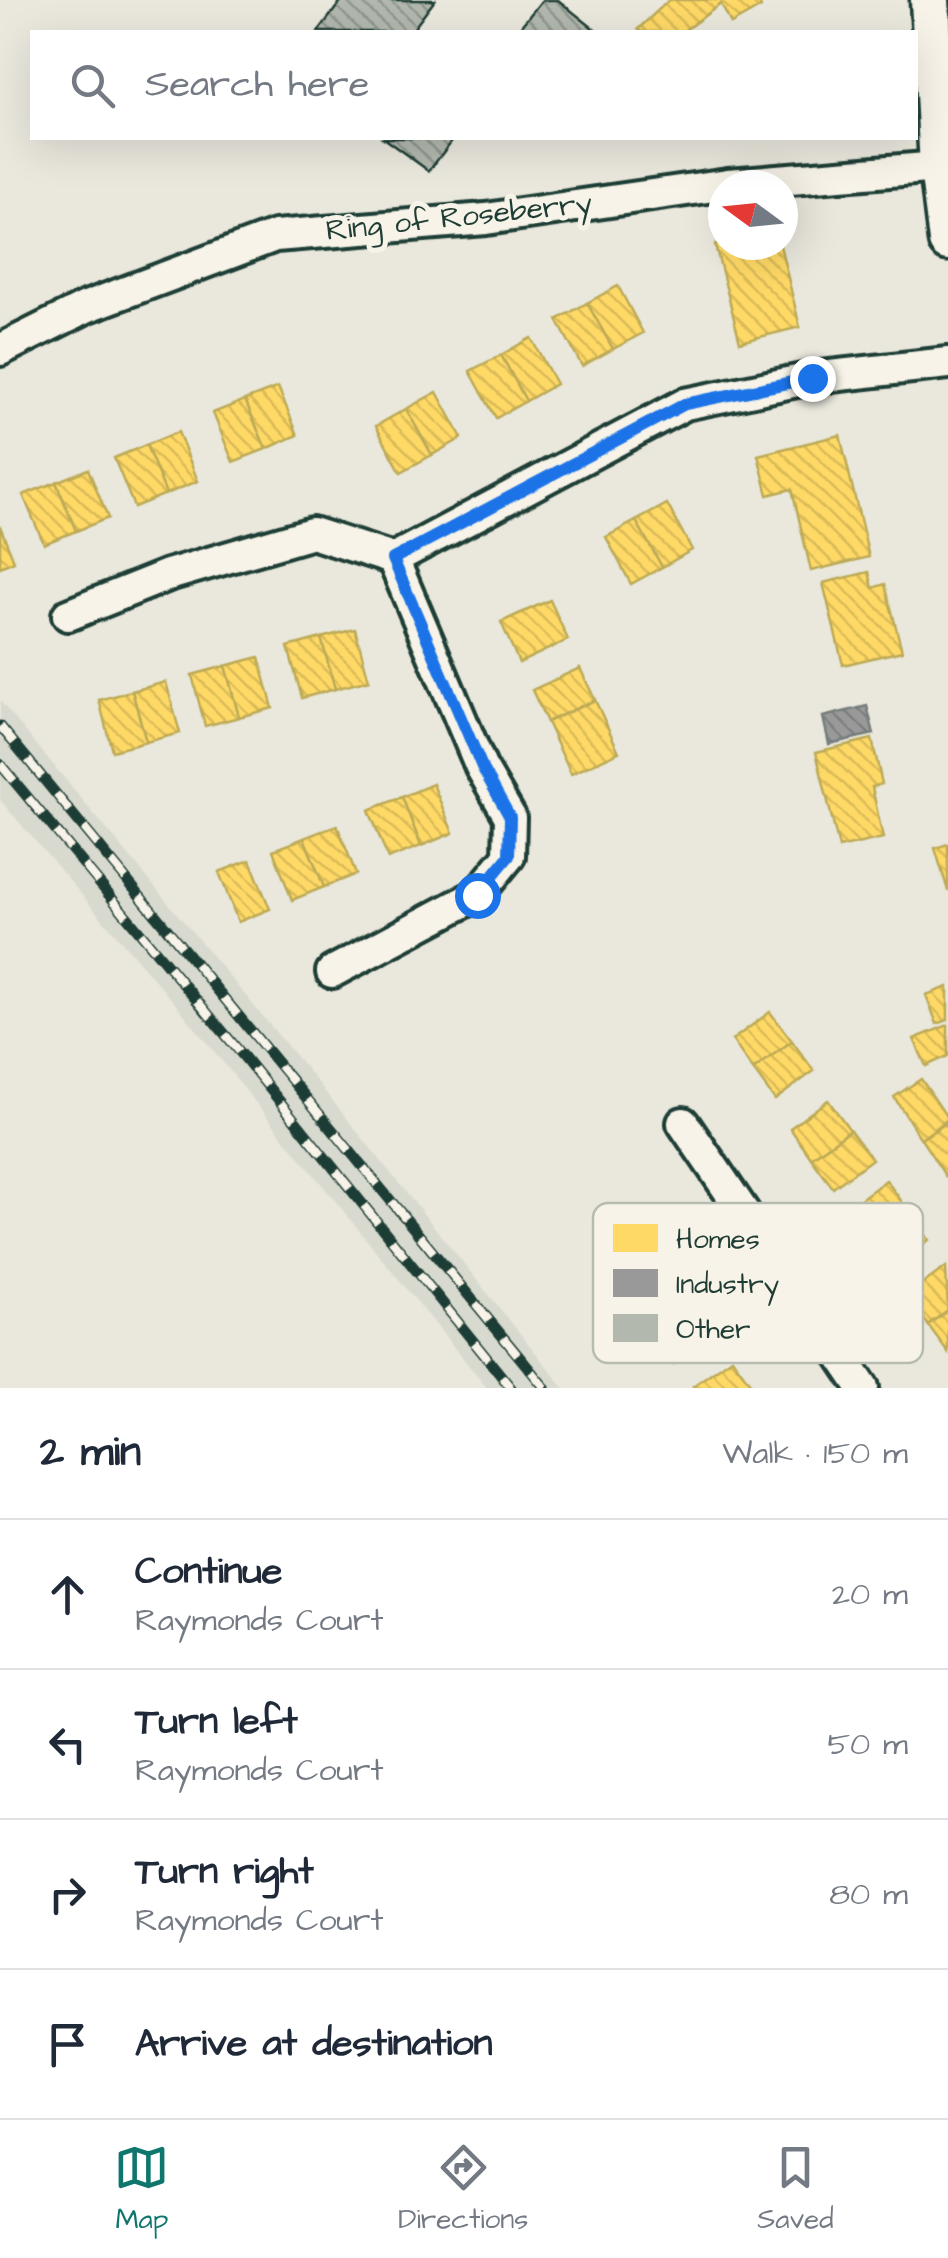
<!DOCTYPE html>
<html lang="en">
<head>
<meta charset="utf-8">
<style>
	body { margin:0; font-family:"Architects Daughter",sans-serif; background:#f6f6f7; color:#1f2937 }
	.compass { position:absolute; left:708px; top:170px; width:90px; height:90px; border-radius:50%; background:#fff; box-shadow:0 10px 40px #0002; rotate:285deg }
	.stop { position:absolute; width:30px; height:30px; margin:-22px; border:8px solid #1a73e8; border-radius:50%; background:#fff }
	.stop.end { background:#1a73e8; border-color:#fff; box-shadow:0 2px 10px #0008 }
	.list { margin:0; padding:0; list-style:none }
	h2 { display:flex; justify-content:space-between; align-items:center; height:130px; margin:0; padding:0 40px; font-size:42px }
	h2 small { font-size:32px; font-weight:400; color:#747a83 }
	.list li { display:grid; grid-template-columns:65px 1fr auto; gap:30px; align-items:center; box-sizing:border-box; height:150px; padding:0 40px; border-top:2px solid #e0e1e3 }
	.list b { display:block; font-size:38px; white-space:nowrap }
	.list p { margin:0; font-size:32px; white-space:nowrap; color:#747a83 }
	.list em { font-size:32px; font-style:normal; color:#747a83 }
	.icon { flex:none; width:55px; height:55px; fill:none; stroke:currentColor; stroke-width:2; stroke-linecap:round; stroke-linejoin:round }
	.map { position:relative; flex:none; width:948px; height:1388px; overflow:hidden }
	.search { position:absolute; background:#fff; box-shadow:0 10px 40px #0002; left:30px; right:30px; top:30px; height:110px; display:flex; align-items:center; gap:25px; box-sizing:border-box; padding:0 35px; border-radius:0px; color:#747a83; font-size:38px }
	.sheet { height:730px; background:#fff }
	nav { display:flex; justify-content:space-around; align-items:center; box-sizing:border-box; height:140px; border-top:2px solid #e0e1e3; background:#fff; font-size:28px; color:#747a83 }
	nav a { display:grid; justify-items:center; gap:5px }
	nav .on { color:#0f766e }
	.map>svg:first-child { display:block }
	.built { fill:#d9dacf }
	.homes { fill:url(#homes-back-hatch); stroke:#bcaa57; stroke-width:2.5 }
	.industry { fill:url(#industry-back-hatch); stroke:#747d7b; stroke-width:2.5 }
	.building { fill:url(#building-back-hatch); stroke:#1f3d34; stroke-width:2.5 }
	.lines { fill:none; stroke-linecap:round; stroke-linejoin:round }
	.minor-casing { stroke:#1f3d34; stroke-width:38 }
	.tertiary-casing { stroke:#1f3d34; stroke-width:45 }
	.minor { stroke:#f7f3e8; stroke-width:30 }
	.tertiary { stroke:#f7f3e8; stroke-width:38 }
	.rail-casing { stroke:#1f3d34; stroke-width:11 }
	.rail { stroke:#f7f3e8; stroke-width:8; stroke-dasharray:22; stroke-linecap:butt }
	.route { stroke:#1a73e8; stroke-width:12 }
	.labels { text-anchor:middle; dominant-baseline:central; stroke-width:10; stroke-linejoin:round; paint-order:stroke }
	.street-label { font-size:30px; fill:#1f3d34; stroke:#f7f3e8 }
	.key { fill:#f7f3e8; stroke:#b6bcb2; stroke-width:2.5 }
	.key-label { font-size:28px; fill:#1f3d34 }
</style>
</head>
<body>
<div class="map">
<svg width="948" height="1388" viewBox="0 0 948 1388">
	<defs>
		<pattern id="homes-back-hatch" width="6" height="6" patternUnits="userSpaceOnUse" patternTransform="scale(2.5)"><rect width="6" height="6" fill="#ffd966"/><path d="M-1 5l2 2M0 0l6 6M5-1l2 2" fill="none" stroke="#dabb59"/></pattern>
		<pattern id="industry-back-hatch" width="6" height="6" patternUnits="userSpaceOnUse" patternTransform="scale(2.5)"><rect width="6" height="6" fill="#999"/><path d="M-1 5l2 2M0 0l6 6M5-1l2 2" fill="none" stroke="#7c7e7e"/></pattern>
		<pattern id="building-back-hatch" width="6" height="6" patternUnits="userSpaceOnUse" patternTransform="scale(2.5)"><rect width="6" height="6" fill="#b2b8ae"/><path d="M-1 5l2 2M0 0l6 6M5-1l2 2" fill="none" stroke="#90978e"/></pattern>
	</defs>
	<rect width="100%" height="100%" fill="#eae8dd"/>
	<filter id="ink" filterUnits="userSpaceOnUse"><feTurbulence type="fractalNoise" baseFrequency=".01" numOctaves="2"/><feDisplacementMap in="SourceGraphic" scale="20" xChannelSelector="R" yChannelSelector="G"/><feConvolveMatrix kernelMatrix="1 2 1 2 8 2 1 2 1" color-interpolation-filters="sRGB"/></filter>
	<g filter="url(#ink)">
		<polygon class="built" points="0,701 319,1084 564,1388 487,1388 178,1007 0,800"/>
		<g class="homes">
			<polygon points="669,0 757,0 761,7 731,24 721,4 682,32 641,32 638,29"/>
			<polygon points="723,243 780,245 800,327 740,342 715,245"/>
			<polygon points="618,286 643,333 613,349 587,303"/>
			<polygon points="587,303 613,349 582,366 557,320"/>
			<polygon points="531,338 556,384 526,401 501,355"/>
			<polygon points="501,355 526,401 496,418 470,371"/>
			<polygon points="278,387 298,435 266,449 245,400"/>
			<polygon points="437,392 462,438 432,455 406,409"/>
			<polygon points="245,400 266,449 233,462 213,413"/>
			<polygon points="406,409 432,455 401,472 376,426"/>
			<polygon points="178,432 198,481 166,494 146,445"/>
			<polygon points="840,435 869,557 811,571 792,489 768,495 758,455"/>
			<polygon points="146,445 166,494 134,507 114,458"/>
			<polygon points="88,469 108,518 76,531 56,482"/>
			<polygon points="56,482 76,531 44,544 23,495"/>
			<polygon points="667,504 692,550 662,567 636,521"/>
			<polygon points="636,521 662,567 631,584 606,537"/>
			<polygon points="0,526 14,561 0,567"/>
			<polygon points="869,572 873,588 885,584 902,651 843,665 823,583"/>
			<polygon points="550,600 568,640 519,663 501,622"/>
			<polygon points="355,629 369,680 335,689 321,638"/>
			<polygon points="321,638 335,689 302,698 288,647"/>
			<polygon points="259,657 273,708 239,717 225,666"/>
			<polygon points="225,666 239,717 205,726 192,675"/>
			<polygon points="580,668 595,700 547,722 532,690"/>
			<polygon points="166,682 180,733 146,742 132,691"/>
			<polygon points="132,691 146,742 112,751 99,700"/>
			<polygon points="595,700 619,752 571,774 547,722"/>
			<polygon points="872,739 882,784 872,787 883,838 839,848 816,752"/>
			<polygon points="433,784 453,833 421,846 402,797"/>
			<polygon points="402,797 421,846 388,859 369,810"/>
			<polygon points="337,825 356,874 324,887 304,838"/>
			<polygon points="304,838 324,887 292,900 273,850"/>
			<polygon points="948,844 948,891 935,848"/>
			<polygon points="250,860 270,909 238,922 219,872"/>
			<polygon points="948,987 948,1020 937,1024 926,995"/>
			<polygon points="770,1012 792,1041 753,1070 732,1040"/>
			<polygon points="948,1025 948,1056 926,1066 914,1039"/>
			<polygon points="792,1041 814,1071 775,1100 753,1070"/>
			<polygon points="921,1079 948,1119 921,1139 894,1097"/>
			<polygon points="828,1100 850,1130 811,1158 790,1128"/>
			<polygon points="948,1122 948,1180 921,1139"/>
			<polygon points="850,1130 872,1159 833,1188 811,1158"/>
			<polygon points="886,1180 908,1210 869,1238 847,1209"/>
			<polygon points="908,1210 929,1240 891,1268 869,1238"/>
			<polygon points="946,1267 948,1310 928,1325 907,1295"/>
			<polygon points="692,1306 713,1336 674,1364 652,1334"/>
			<polygon points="948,1310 948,1352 928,1325"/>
			<polygon points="732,1358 753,1387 694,1388 693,1386"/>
		</g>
		<polygon class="industry" points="867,706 874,734 829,744 823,717"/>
		<g class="building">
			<polygon points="342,0 435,0 411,32 318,32"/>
			<polygon points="542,0 558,0 598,32 516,32"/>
			<polygon points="383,138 454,138 429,171"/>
		</g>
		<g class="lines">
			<g class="minor-casing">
				<g id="minor">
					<polyline points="0,350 86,307 275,236 486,219 728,184 939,167"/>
					<polyline points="68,615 168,575 312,533 393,559 685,404 812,378 948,363"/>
					<polyline points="332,972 477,895 509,856 510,817 481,767 393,559"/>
					<polyline points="683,1123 863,1388"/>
				</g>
			</g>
			<g class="tertiary-casing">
				<polyline id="tertiary" points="930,0 939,167 948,241"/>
			</g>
			<use href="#minor" class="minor"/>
			<use href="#tertiary" class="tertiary"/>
			<g class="rail-casing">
				<g id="rail">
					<polyline points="0,726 545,1388"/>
					<polyline points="0,764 244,1057 511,1388"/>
				</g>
			</g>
			<use href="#rail" class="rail"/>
		</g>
	</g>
	<g class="lines" filter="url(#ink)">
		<polyline class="route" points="477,895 509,856 510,817 482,767 393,559 685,404 812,378"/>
	</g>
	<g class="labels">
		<g class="street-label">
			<text transform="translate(459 217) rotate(-6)">Ring of Roseberry</text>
		</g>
	</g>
	<rect x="593" y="1203" width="330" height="160" rx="15" class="key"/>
	<rect x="613" y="1224" width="45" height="28" fill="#ffd966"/>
	<rect x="613" y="1269" width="45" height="28" fill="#999"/>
	<rect x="613" y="1314" width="45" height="28" fill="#b2b8ae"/>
	<g class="key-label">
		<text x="676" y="1248">Homes</text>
		<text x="676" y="1293">Industry</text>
		<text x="676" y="1338">Other</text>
	</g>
</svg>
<svg class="compass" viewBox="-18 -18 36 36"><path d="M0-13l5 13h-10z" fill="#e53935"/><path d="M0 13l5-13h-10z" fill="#747a83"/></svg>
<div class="stop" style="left:477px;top:895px"></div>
<div class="stop end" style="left:812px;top:378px"></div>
<div class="search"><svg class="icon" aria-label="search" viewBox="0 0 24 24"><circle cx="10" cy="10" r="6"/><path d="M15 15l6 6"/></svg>Search here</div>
</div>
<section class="sheet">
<h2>2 min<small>Walk · 150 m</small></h2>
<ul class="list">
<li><svg class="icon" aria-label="ahead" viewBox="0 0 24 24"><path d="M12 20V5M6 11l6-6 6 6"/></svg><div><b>Continue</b><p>Raymonds Court</p></div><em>20 m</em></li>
<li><svg class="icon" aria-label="left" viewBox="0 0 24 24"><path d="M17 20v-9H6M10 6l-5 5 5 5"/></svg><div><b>Turn left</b><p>Raymonds Court</p></div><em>50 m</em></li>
<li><svg class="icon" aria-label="right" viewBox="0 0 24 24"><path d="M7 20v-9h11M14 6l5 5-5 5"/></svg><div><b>Turn right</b><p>Raymonds Court</p></div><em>80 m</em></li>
<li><svg class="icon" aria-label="arrive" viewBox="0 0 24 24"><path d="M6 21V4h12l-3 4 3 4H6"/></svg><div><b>Arrive at destination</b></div></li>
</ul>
</section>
<nav>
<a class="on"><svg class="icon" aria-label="map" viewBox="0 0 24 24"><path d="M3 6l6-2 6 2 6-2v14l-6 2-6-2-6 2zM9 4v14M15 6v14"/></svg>Map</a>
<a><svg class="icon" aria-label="directions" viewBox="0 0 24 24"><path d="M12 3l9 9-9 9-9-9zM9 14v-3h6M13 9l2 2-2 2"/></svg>Directions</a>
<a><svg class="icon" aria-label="saved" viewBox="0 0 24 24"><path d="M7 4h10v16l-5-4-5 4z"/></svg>Saved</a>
</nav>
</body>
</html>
